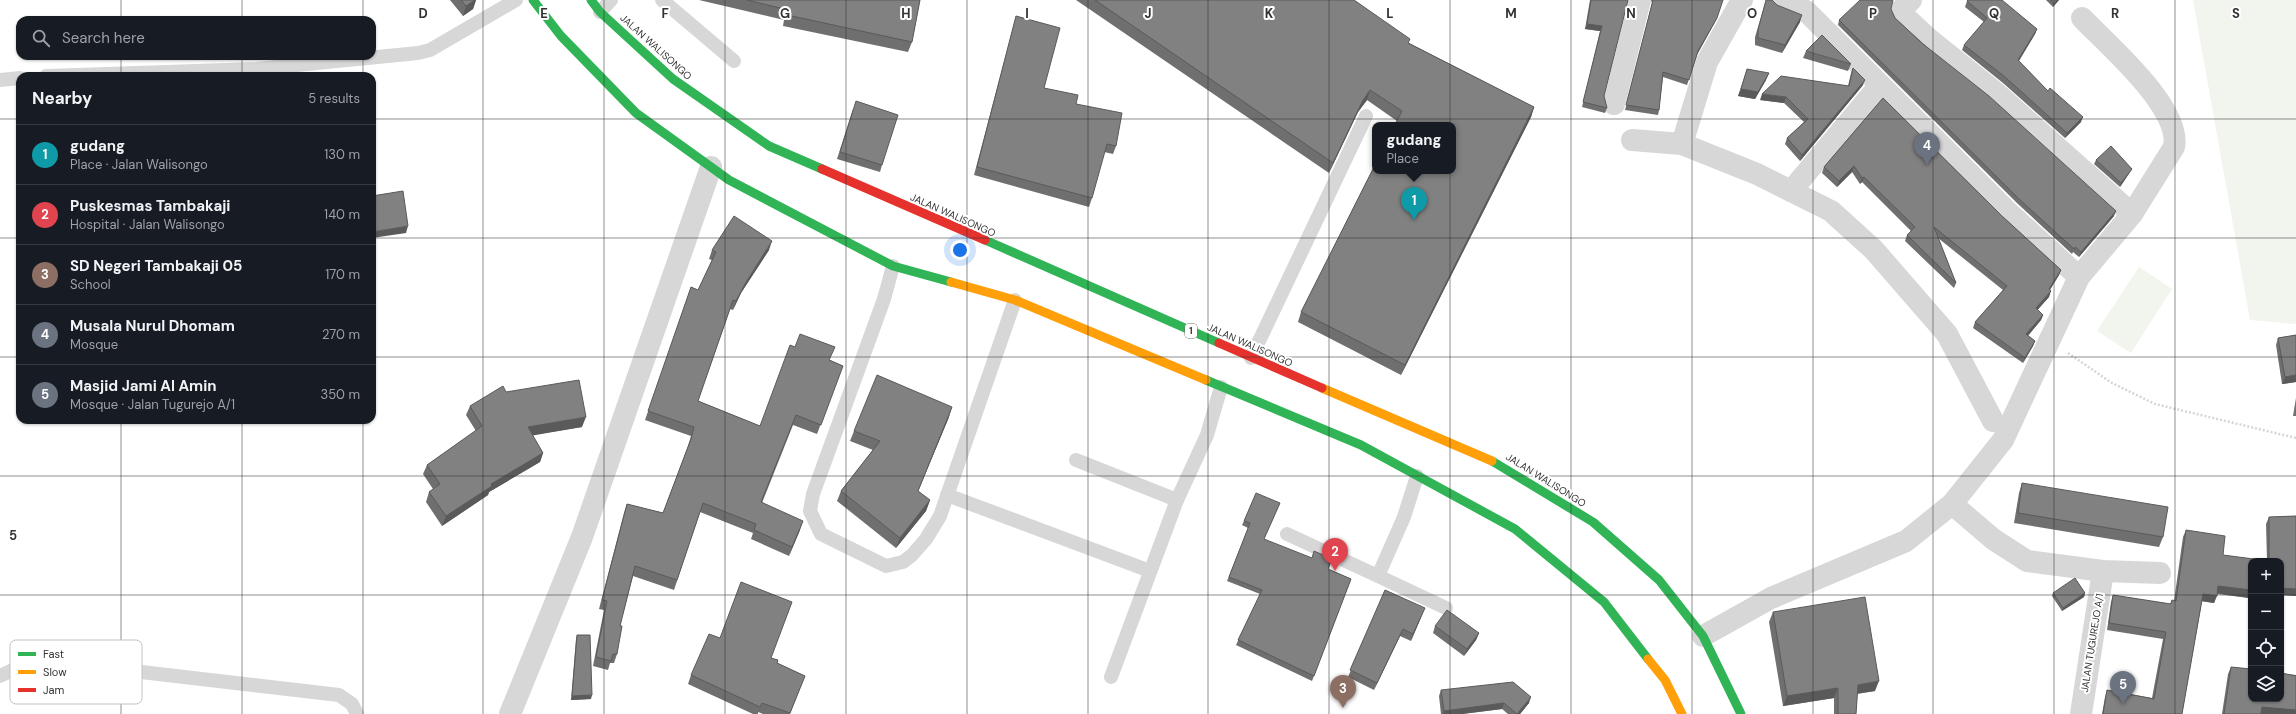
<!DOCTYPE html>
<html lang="en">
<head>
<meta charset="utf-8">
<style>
	body { margin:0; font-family:"DM Sans",sans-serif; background:#20242c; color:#f1f3f6 }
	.controls { position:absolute; right:12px; bottom:12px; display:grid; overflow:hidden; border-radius:8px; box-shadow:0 1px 3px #0004 }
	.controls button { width:36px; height:36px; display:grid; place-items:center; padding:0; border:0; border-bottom:1px solid #363941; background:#171b24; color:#f1f3f6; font:20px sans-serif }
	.you { position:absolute; left:960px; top:250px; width:14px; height:14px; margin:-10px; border:3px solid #fff; border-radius:50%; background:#1a73e8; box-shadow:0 0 0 6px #1a73e833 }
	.badge { display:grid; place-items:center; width:26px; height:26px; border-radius:50%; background:#1a73e8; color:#fff; font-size:13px; font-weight:700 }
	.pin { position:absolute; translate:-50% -33px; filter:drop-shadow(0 1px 2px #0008) }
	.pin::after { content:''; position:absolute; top:21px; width:14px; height:12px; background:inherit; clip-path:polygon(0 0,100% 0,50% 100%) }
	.popup { position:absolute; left:1372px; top:122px; width:84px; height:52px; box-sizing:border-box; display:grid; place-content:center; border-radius:8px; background:#171b24; filter:drop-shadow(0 1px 3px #0005); font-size:13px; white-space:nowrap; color:#9ea1a6 }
	.popup b { font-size:15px; color:#f1f3f6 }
	.popup::after { content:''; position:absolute; left:50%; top:100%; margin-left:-8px; border:8px solid transparent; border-top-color:#171b24 }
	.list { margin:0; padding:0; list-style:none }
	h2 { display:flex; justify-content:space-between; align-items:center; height:52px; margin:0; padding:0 16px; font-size:17px }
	h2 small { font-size:13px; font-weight:400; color:#9ea1a6 }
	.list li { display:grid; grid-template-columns:26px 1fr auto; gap:12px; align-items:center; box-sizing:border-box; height:60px; padding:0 16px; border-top:1px solid #363941 }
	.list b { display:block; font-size:15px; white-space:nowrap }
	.list p { margin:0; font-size:13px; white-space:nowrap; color:#9ea1a6 }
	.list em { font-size:13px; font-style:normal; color:#9ea1a6 }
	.icon { flex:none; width:22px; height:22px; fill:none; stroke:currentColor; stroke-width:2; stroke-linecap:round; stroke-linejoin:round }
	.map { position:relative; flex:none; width:2296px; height:714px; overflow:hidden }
	.search { position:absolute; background:#171b24; box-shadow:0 1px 3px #0004; left:16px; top:16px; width:360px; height:44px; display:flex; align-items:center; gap:10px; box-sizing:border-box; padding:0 14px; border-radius:12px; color:#9ea1a6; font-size:15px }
	.panel { position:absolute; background:#171b24; box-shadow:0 1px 3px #0004; left:16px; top:72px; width:360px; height:352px; border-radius:12px }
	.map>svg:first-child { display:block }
	.green { fill:#f1f5ed }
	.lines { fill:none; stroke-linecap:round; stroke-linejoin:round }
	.path { stroke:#d6d6d6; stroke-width:2.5; stroke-dasharray:2 2; stroke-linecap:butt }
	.lane { stroke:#d7d7d7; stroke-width:14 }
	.street { stroke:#d7d7d7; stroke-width:22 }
	.fast { stroke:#30b455; stroke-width:9 }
	.slow { stroke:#ff9f0a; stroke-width:9 }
	.jam { stroke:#e5322d; stroke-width:9 }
	.wall { fill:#6f6f6f }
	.shaded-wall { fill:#5a5a5a }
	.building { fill:#818181; stroke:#5a5a5a }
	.grid { fill:none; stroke:#333; stroke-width:1; stroke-opacity:0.55 }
	.labels { text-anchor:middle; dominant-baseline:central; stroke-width:4; stroke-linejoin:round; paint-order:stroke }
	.shield { fill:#fff; stroke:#707070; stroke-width:1 }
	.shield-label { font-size:9px; font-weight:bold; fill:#333 }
	.street-label { font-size:10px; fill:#333; stroke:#fff }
	.key { fill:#fff; stroke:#c2c2c2; stroke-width:1 }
	.key-label { font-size:11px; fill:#333 }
	.grid-label { font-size:13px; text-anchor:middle; font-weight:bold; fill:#333; stroke:#fff; stroke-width:4; stroke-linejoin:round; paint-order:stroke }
</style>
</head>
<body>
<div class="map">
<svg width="2296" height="714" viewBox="0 0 2296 714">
	<rect width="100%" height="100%" fill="#fff"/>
	<g class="green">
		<polygon points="2193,0 2296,0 2296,324 2250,320"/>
		<polygon points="2139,267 2172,289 2131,353 2097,331"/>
	</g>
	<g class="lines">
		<polyline class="path" points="2068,353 2112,383 2155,404 2296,438"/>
		<g class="lane">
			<polyline points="662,0 734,61"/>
			<polyline points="600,12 611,0"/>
			<polyline points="46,76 256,69 418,53 430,50 516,0"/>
			<polyline points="0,80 20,78"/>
			<polyline points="893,266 884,299 813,494 810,511 821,534 886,566 903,562 912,555 926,539 940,516 1015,300"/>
			<polyline points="1251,358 1366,116"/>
			<polyline points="1076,460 1177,500 1207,435 1221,387"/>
			<polyline points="947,495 1150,571"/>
			<polyline points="1287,534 1378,576 1404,517 1417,476"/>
			<polyline points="1378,576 1446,608"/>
			<polyline points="0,676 19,667 47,661 339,695 352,704 357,714"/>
			<polyline points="1111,677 1177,500"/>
		</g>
		<g class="street">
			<polyline points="1779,0 1806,11 2009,213 2079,277"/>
			<polyline points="1911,0 1902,9 1902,14 1929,39 1995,92 2132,214"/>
			<polyline points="1614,104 1640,0"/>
			<polyline points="1632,140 1682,144 1757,174 1831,211 1874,250 1947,334 1993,421"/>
			<polyline points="1682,144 1707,62 1742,0"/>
			<polyline points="1791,191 1879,86"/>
			<polyline points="1952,504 1993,539 2027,561 2103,571 2160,573"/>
			<path d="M1703,636L1771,598L1906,541L1952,504L2003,440L2079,277L2132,214L2174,147C2182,108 2108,45 2082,18"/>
			<polyline points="510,714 582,537 711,167"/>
			<polyline points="2081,714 2103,571"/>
		</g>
		<g class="fast">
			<polyline points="533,0 561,36 636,113 729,180 893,266 951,282"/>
			<polyline points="591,0 600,12 673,79 769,146 822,169"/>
			<polyline points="985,240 1219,343"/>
			<polyline points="1206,380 1361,445 1515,529 1604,602 1648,659"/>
			<polyline points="1492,461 1593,522 1659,580 1703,636 1741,714"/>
		</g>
		<g class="slow">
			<polyline points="951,282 1015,300 1206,380"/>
			<polyline points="1322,388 1492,461"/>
			<polyline points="1648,659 1665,680 1682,714"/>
		</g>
		<g class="jam">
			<polyline points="822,169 985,240"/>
			<polyline points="1219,343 1322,388"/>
		</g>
	</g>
	<g class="wall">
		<polygon points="450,0 476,0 473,9 463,16"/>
		<polygon points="699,0 920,0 912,42 908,52 783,26 784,20"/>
		<polygon points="1076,0 1354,0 1409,43 1534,107 1531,117 1401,375 1298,322 1301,312 1397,121 1367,100 1358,112 1329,173"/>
		<polygon points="1590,0 1628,0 1604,96 1607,108 1605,113 1582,107 1600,31 1585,29"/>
		<polygon points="1651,0 1723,0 1715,22 1697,55 1687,85 1663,77 1659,110 1658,115 1625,110 1652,3"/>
		<polygon points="1766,0 1800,22 1782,53 1755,45 1755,37"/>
		<polygon points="2046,0 2059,0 2053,7"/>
		<polygon points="1967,1 2037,29 2035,34 2019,61 2048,91 2081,122 2065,138 2003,83 1962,50 1964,45 1984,22 1965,7"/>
		<polygon points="1891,9 1895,18 2114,216 2079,257 2073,252 2072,254 2018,204 1838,25 1839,20"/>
		<polygon points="1016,16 1044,88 1076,104 1116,146 1113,154 1104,152 1092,198 1089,207 974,175 1014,24"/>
		<polygon points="1806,51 1851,64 1848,71 1803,58"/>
		<polygon points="1853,68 1863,85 1800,161 1785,144 1787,138 1804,122 1784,103 1760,100 1848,86 1851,73"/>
		<polygon points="1747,69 1766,80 1755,99 1738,96"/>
		<polygon points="1883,98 2002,216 2061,270 2059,275 2050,290 2049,297 2037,310 2043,315 2041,320 2028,336 2035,341 2033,346 2023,363 1973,328 1975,322 2003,290 1938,238 1956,283 1954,288 1905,241 1907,235 1911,231 1862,182 1860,184 1852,172 1837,187 1822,173 1824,167"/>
		<polygon points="853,109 882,165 880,172 837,159"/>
		<polygon points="2096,160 2132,169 2120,187 2094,164"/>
		<polygon points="712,250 769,250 741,293 733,310 730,309 698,401 760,426 830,360 843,366 817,434 793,425 762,503 800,530 789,556 751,539 753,533 700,512 674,590 633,576 620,626 617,654 614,663 610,663 608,670 593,666 604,610 599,609 624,513 627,504 663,513 688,446 691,436 645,420 691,287 698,290 712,260 709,259"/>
		<polygon points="2296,335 2296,382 2282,384 2276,345 2278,338"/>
		<polygon points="506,392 582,427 532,435 543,453 540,462 489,492 488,495 442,526 426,502 429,492 433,489 423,474 427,465 476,431 466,415 470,406"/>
		<polygon points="2296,398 2296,416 2293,416"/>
		<polygon points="949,417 918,491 930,500 926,511 896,548 837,501 841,491 873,450 850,441 854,431"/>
		<polygon points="2022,483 2163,537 2159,547 2014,523 2019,493"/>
		<polygon points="1280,503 1264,539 1328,569 1351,579 1312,681 1236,645 1260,594 1227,581 1248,528 1242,525 1244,521"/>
		<polygon points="2296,516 2296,596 2281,595 2281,561 2251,561 2251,593 2250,593 2249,598 2217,594 2214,603 2202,601 2182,714 2102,714 2105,697 2107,690 2152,698 2163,639 2107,630 2111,602 2113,595 2170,604 2172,600 2174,601 2183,537 2186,530 2223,555 2267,561 2266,524 2269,517"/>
		<polygon points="1385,590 1422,615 1411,641 1400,636 1374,690 1348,677"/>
		<polygon points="2053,593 2085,593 2084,597 2062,611 2052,596"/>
		<polygon points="1773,612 1875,691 1857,694 1856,714 1834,714 1834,698 1783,706 1769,622"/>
		<polygon points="1435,626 1479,633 1476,640 1464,656 1433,633"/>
		<polygon points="577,635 591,699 571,700 576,639"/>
		<polygon points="771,658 777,663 805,676 790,714 763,714 758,712 758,714 753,714 688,684 691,675"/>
		<polygon points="2231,667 2296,675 2296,714 2222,714 2228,674"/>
		<polygon points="1441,690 1529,703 1520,714 1508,714 1502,709 1462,714 1441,714 1439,696"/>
	</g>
	<g class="shaded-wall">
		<polygon points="475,0 476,0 473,9 463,16 466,6"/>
		<polygon points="2057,0 2059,0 2053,7 2054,4"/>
		<polygon points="1802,15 1800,22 1782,53 1785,45"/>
		<polygon points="1717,18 1715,22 1696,56 1698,51"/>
		<polygon points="1587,24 1602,26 1600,31 1585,29"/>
		<polygon points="2037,29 2035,34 2016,65 2018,60"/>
		<polygon points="1769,73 1766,80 1755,99 1738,96 1741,89"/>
		<polygon points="1865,80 1863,85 1800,161 1802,155"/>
		<polygon points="1370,90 1367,100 1358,112 1329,173 1333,163 1362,102"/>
		<polygon points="1762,94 1786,97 1784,103 1760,100"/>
		<polygon points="1534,107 1531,117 1401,375 1405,365"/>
		<polygon points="2083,117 2081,122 2065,138 2067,133"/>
		<polygon points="1854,166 1852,172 1837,187 1839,181"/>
		<polygon points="2132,169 2120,187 2121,183"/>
		<polygon points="1864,177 1862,182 1860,184 1862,178"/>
		<polygon points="2116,211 2114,216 2079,257 2081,252"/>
		<polygon points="408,226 406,233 372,238 372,232"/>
		<polygon points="772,241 769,250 741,293 733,310 736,301 745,284"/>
		<polygon points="2061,270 2059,275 2047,294 2049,289"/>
		<polygon points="2051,291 2049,297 2034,314 2036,308"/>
		<polygon points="2043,315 2041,320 2024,340 2026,334"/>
		<polygon points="2035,341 2033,346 2023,363 2025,358"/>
		<polygon points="2296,375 2296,382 2282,384 2285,377"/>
		<polygon points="952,407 949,417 914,501 918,491"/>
		<polygon points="586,417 582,427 524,437 528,427"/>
		<polygon points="543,453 540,462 489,492 488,495 442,526 446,516 491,484"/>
		<polygon points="930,500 926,511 896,548 900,538"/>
		<polygon points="803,521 800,530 789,556 792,547"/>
		<polygon points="2218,586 2251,588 2251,593 2250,593 2249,598 2216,593"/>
		<polygon points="2281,588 2296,589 2296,596 2281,595"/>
		<polygon points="2085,593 2084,597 2062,611 2063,608"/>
		<polygon points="2203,594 2217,596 2214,603 2200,601"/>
		<polygon points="1425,608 1422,615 1411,641 1413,634"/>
		<polygon points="1403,629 1400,636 1374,690 1377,683"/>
		<polygon points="1479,633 1476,640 1464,656 1467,649"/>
		<polygon points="1879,681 1875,691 1854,694 1858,685"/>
		<polygon points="1838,688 1834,698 1783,706 1787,696"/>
		<polygon points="592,695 591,699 571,700 572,696"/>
		<polygon points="1531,697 1529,703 1520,714 1517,714"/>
		<polygon points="1504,703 1502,709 1462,714 1443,714 1444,711"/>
		<polygon points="2262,707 2296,710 2296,714 2260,714"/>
	</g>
	<g class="building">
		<polygon points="461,0 475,0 466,6"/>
		<polygon points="747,0 920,0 912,42 787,15 788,10"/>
		<polygon points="1095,0 1354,0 1410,39 1408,43 1534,107 1405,365 1301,312 1375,165 1375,171 1453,171 1453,125 1395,125 1402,111 1370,90 1362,102 1333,163"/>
		<polygon points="1591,0 1628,0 1604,96 1607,108 1583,102 1602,26 1587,24"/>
		<polygon points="1653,0 1723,0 1717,18 1698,51 1689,80 1663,72 1659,110 1626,105"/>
		<polygon points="1766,0 1772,0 1777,5 1802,15 1785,45 1758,38 1758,30"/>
		<polygon points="1860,0 1893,0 1891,9 1895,18 1923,44 1989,96 2116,211 2081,252 2075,247 2074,249 2019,199 1839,20"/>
		<polygon points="1968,0 2002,0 2037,29 2018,60 2048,91 2050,88 2083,117 2067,133 2005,77 1964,45 1987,18 1967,1"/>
		<polygon points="2051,0 2057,0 2054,4"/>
		<polygon points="1016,16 1060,28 1044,88 1078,95 1076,104 1122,113 1116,146 1107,144 1092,198 977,167"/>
		<polygon points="1822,35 1851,64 1806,51"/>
		<polygon points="1853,68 1865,80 1802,155 1787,138 1808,119 1786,97 1762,94 1781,76 1849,86"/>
		<polygon points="1747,69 1769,73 1758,92 1741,89"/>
		<polygon points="1883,98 2002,216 2061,270 2049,289 2051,291 2036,308 2043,315 2026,334 2035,341 2025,358 1975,322 2007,286 1934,227 1956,283 1907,235 1915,227 1864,177 1862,178 1854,166 1839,181 1824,167"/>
		<polygon points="856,101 898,115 882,165 840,152"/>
		<polygon points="2111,146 2132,169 2121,183 2096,160"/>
		<polygon points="403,191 408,226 372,232 372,196"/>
		<polygon points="734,216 772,241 745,284 736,301 733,300 698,401 760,426 790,345 795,347 800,334 835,347 829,360 843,366 821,425 796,415 761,502 803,521 792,547 754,530 756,524 703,503 677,580 635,566 620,626 622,626 617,654 613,654 611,661 596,657 607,601 602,600 627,504 663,513 691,439 694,427 648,411 691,287 698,290 716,252 712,250"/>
		<polygon points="2296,335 2296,375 2285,377 2278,338"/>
		<polygon points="877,375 952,407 918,491 930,500 900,538 841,491 880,441 854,431"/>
		<polygon points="579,380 586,417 528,427 543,453 491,484 492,486 446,516 429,492 440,484 427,465 482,426 470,406 503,386 506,392"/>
		<polygon points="2022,483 2168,507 2163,537 2018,513"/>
		<polygon points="1256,493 1280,503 1264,539 1312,558 1314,551 1332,559 1328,569 1351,579 1314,676 1238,640 1262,590 1229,577 1250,523 1244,521"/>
		<polygon points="2296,516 2296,589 2281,588 2281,561 2251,561 2251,590 2218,586 2217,596 2203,594 2182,714 2103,714 2107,690 2154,699 2166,632 2109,623 2113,595 2171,604 2172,600 2176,601 2186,530 2225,536 2223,555 2269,561 2269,517"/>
		<polygon points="2075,578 2085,593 2063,608 2053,593"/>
		<polygon points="741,582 792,602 771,658 778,660 777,663 805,676 790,713 762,703 760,707 691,675 709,634 720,638"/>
		<polygon points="1385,590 1425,608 1413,634 1403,629 1377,683 1350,670"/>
		<polygon points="1865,597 1879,681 1858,685 1856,714 1838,714 1838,688 1787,696 1773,612"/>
		<polygon points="1447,610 1479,633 1467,649 1435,626"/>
		<polygon points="577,635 590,635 592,695 572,696"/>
		<polygon points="2231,667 2251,669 2251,699 2281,699 2281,673 2296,676 2296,710 2262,707 2261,714 2224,714"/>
		<polygon points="1513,682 1531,697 1517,714 1504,703 1444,711 1441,690"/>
	</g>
	<path class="grid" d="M121,0V20M242,0V20M363,0V20M483,0V714M604,0V714M725,0V714M846,0V714M967,0V714M1088,0V714M1208,0V714M1329,0V714M1450,0V714M1571,0V714M1692,0V714M1813,0V714M1933,0V714M2054,0V714M2175,0V714M121,56V76M242,56V76M363,56V76M0,119H20M372,119H2296M0,238H20M372,238H2296M0,357H20M372,357H2296M121,420V714M242,420V714M363,420V714M0,476H2296M0,595H2251M2281,595H2296"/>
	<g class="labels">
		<rect class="shield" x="1185" y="324" width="12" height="14" rx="3"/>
		<g class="shield-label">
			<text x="1191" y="331">1</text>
		</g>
		<g class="street-label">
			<text transform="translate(656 47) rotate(42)">JALAN WALISONGO</text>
			<text transform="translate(953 215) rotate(24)">JALAN WALISONGO</text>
			<text transform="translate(1250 345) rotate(24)">JALAN WALISONGO</text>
			<text transform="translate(1546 480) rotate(32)">JALAN WALISONGO</text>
			<text transform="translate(2092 643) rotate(-81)">JALAN TUGUREJO A/1</text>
		</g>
	</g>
	<rect x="10" y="640" width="132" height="64" rx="6" class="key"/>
	<rect x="18" y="652" width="18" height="4" fill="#30b455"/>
	<rect x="18" y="670" width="18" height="4" fill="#ff9f0a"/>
	<rect x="18" y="688" width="18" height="4" fill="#e5322d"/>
	<g class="key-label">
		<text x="43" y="658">Fast</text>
		<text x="43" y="676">Slow</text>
		<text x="43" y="694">Jam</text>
	</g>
	<g class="grid-label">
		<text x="423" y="18">D</text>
		<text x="544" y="18">E</text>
		<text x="665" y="18">F</text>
		<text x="785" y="18">G</text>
		<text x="906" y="18">H</text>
		<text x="1027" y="18">I</text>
		<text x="1148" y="18">J</text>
		<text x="1269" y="18">K</text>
		<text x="1390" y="18">L</text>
		<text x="1511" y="18">M</text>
		<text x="1631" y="18">N</text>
		<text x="1752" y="18">O</text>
		<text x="1873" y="18">P</text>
		<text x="1994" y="18">Q</text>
		<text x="2115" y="18">R</text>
		<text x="2236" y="18">S</text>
		<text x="13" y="540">5</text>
	</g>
</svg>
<div class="controls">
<button>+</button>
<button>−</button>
<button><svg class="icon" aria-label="locate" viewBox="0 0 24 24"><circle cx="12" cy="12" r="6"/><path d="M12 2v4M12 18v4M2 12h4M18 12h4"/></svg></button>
<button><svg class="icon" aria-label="layers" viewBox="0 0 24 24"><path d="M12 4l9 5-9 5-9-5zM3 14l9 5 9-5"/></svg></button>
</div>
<div class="you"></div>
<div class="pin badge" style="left:1414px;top:220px;background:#0f9aa8">1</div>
<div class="popup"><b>gudang</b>Place</div>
<div class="pin badge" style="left:1335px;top:571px;background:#e0444e">2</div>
<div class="pin badge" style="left:1343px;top:708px;background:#8d6e63">3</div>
<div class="pin badge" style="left:1927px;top:165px;background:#6b7280">4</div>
<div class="pin badge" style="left:2123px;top:704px;background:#6b7280">5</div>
<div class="search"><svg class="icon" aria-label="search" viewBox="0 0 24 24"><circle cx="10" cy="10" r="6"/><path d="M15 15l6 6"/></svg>Search here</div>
<section class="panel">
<h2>Nearby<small>5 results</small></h2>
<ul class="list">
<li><span class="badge" style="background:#0f9aa8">1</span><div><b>gudang</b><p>Place · Jalan Walisongo</p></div><em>130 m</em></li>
<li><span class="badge" style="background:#e0444e">2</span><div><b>Puskesmas Tambakaji</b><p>Hospital · Jalan Walisongo</p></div><em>140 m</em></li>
<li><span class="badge" style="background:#8d6e63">3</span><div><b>SD Negeri Tambakaji 05</b><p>School</p></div><em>170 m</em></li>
<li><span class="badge" style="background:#6b7280">4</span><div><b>Musala Nurul Dhomam</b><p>Mosque</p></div><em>270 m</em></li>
<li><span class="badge" style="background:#6b7280">5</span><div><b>Masjid Jami Al Amin</b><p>Mosque · Jalan Tugurejo A/1</p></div><em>350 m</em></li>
</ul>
</section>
</div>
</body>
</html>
